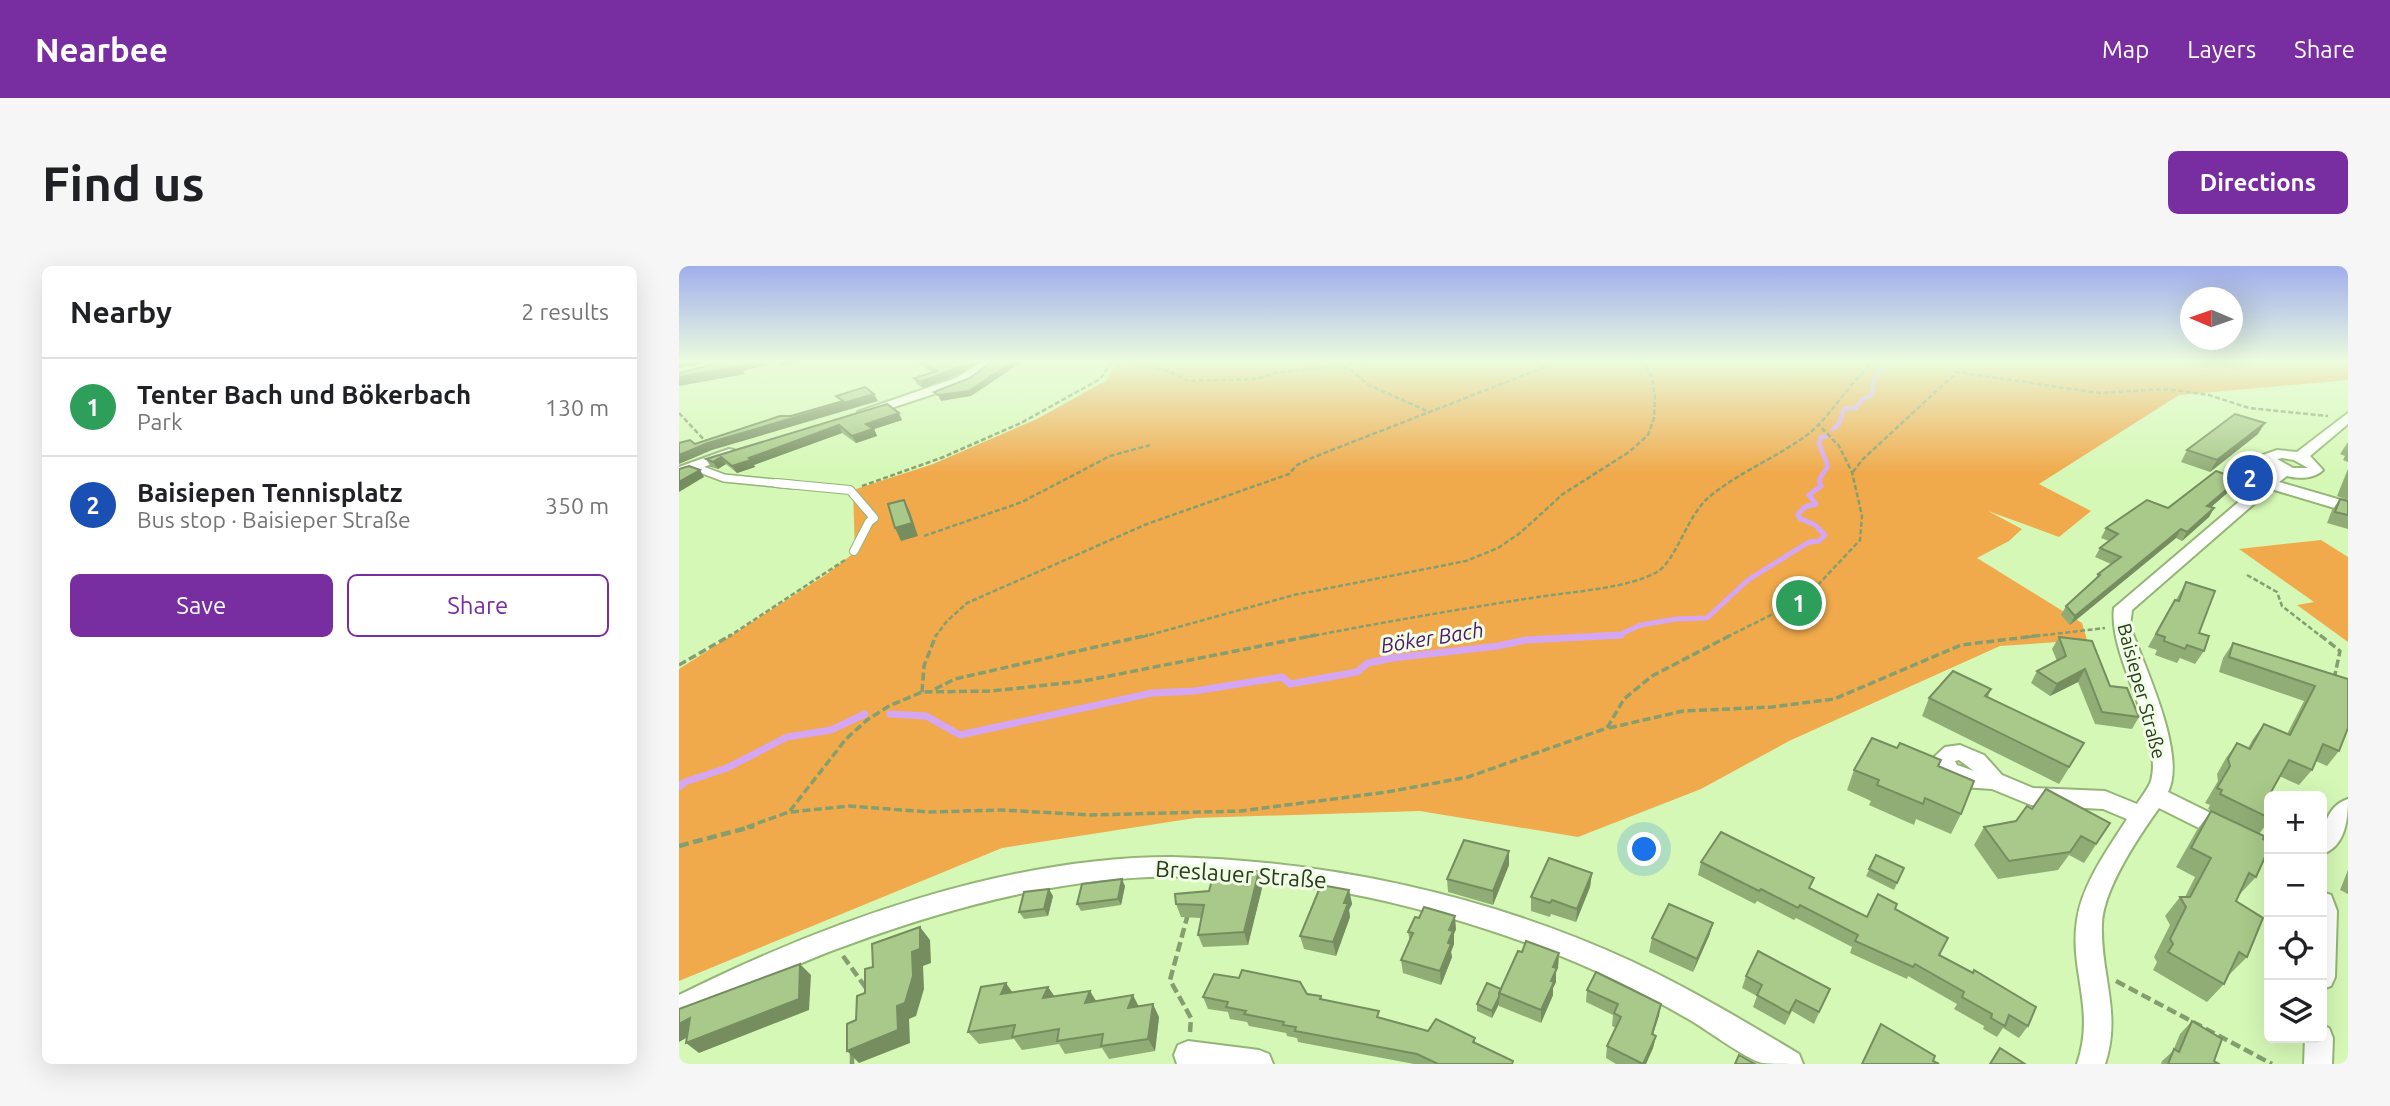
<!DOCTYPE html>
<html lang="en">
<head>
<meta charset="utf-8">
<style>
	body { margin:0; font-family:Ubuntu,sans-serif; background:#f6f6f6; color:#202124 }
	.controls { position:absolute; right:21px; bottom:21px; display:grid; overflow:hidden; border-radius:10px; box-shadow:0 7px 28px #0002 }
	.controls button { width:63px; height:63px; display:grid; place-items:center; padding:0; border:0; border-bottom:2px solid #e0e0e0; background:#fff; color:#202124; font:35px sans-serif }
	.compass { position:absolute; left:1501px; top:21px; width:63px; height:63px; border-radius:50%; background:#fff; box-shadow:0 7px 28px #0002; rotate:272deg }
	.you { position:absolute; left:966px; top:584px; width:24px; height:24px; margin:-18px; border:5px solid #fff; border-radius:50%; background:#1a73e8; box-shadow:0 0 0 10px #1a73e833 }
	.badge { display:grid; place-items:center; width:46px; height:46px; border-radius:50%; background:#782ea1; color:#fff; font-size:23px; font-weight:700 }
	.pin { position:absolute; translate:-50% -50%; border:4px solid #fff; box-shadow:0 2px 7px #0006 }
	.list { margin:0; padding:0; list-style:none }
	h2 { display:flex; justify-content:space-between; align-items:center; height:91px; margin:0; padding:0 28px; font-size:30px }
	h2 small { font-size:23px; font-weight:400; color:#757577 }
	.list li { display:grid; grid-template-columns:46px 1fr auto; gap:21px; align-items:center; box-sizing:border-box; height:98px; padding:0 28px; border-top:2px solid #e0e0e0 }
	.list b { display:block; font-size:26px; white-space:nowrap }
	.list p { margin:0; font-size:23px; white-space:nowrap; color:#757577 }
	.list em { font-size:23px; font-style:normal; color:#757577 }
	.actions { display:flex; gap:14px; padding:21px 28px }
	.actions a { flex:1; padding:16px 0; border:2px solid #782ea1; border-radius:10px; text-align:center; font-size:24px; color:#782ea1 }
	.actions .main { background:#782ea1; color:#fff }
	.icon { flex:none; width:38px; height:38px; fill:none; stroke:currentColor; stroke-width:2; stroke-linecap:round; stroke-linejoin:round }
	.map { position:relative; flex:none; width:1669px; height:798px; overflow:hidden; border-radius:10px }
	header { display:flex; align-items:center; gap:42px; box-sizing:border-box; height:98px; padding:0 35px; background:#782ea1; color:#fff }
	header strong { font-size:33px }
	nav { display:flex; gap:38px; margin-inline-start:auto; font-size:24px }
	.intro { display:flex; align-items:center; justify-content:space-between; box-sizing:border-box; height:168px; padding:0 42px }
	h1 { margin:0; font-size:49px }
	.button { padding:18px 32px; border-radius:10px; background:#782ea1; color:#fff; font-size:24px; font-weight:700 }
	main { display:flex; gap:42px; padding:0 42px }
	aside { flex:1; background:#fff; border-radius:10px; box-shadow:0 7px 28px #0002 }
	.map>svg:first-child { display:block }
	.green { fill:#f0aa4c }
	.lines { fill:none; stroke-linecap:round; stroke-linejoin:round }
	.stream-far2 { stroke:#d4a6f4; stroke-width:4.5 }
	.stream-far1 { stroke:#d4a6f4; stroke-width:5 }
	.stream { stroke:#d4a6f4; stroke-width:7 }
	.lane-far1-casing { stroke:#94b576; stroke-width:10 }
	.lane-casing { stroke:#94b576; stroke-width:10 }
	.street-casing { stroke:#94b576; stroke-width:4 }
	.path-far2 { stroke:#859e6f; stroke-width:2.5; stroke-dasharray:5 2.5; stroke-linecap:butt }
	.path-far1 { stroke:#859e6f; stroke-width:3.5; stroke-dasharray:8 3.5; stroke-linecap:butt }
	.path { stroke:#859e6f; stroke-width:4.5; stroke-dasharray:10 4.5; stroke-linecap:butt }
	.lane-far1 { stroke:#fff; stroke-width:7 }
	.lane { stroke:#fff; stroke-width:8 }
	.street { fill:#fff; fill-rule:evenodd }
	.wall { fill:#90ad76 }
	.shaded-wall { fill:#768d60 }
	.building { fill:#a8c989; stroke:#768d60; stroke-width:2 }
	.labels { text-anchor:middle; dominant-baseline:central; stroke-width:6; stroke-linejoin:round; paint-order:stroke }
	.street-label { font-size:19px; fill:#2c3a20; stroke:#effee4 }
	.water-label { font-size:21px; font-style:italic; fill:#50176d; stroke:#effee4 }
	.near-street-label { font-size:23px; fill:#2c3a20; stroke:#effee4 }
</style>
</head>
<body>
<header>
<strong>Nearbee</strong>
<nav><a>Map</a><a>Layers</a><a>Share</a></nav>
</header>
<div class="intro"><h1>Find us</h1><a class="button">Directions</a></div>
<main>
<aside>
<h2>Nearby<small>2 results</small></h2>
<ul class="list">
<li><span class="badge" style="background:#2e9e5b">1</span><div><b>Tenter Bach und Bökerbach</b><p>Park</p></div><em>130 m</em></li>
<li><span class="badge" style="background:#1a4fb4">2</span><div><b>Baisiepen Tennisplatz</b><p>Bus stop · Baisieper Straße</p></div><em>350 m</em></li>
</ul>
<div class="actions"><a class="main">Save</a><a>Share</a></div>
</aside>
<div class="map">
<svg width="1669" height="798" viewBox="0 0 1669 798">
	<rect width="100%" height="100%" fill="#d5f8b6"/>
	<g class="green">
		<polygon points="438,96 1669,96 1669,114 1500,129 1360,218 1412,245 1380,271 1309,245 1343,263 1330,275 1298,292 1403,357 1408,374 1321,380 1110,475 1022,523 899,571 741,545 516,552 323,582 0,715 0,403 148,308 176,286 174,224 254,198 358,153 428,114"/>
		<polygon points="1642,274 1669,291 1669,376 1618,339 1635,336 1560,283"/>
	</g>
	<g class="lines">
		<g class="stream-far2">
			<path d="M1154,163L1160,158L1165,143L1177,142L1184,133L1194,128C1192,110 1200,103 1215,96"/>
			<polyline points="1142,219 1140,214 1149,200 1140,178 1142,171 1148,170"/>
		</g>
		<polyline class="stream-far1" points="935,371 962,359 997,353 1028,352 1069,314 1130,276 1140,275 1146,269 1136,259 1120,252 1119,248 1126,241 1137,238 1130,229 1142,220 1141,217"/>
		<g class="stream">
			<polyline points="211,448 247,450 281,469 473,427 516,425 603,411 611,418 678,406 689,397 714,392 819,380 847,374 942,369"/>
			<polyline points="0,521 6,516 48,502 108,471 152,464 186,448"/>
		</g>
		<g class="lane-far1-casing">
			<polyline id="lane-far1" points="13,200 45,212 116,219"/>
		</g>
		<g class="lane-casing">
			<polyline id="lane" points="97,217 171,224 195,252 190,256 175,285"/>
		</g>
		<g class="street-casing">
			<g id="street">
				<polygon points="303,96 317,96 285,118 191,149 181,149 179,146 277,112"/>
				<path d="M1669,147V158L1631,190L1644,204C1635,213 1620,213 1608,210L1600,216L1669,236V246L1592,223L1453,344L1451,360C1465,400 1508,488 1489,526L1590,576V597L1480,542C1460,570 1424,623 1423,658C1421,708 1443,747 1426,798H1398C1417,743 1390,705 1398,654C1403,618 1429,583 1448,553L1424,543L1352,539L1313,523L1284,521L1262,511L1253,493L1266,481L1281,479L1305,489L1323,509L1354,522L1426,525L1458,538C1463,530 1469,523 1472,515C1485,468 1429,392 1435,342L1596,205L1584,195V189L1598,184L1618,186ZM1603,192L1615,194L1629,202H1614L1598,193ZM1280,494L1295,505L1278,499L1276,495Z"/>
				<polygon points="50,183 55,184 55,190 0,210 0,201"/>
				<path d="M1669,533C1669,554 1666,581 1643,588C1643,567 1645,541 1669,533Z"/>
				<path d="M493,591C651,595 808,629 952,695C1010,722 1065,755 1120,788L1124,798C1112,798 1094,798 1083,797C1065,792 1030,765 1011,754C963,726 913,701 861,682C738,636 602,606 470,611C370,615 267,643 174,677C136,690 100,707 64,724C43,734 22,747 0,756V729C147,656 326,591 493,591Z"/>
				<polygon points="1643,626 1652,629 1658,645 1656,711 1652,720 1643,723"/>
				<polygon points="1643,759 1650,762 1654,772 1653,798 1625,798 1626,772 1643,772"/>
				<polygon points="509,775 580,784 590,788 594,798 498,798 495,789 499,779"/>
			</g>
		</g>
		<g class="path-far2">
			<polyline points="448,96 489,105 509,115 577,113 596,107 689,96"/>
			<polyline points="664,101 671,103 690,119 750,146"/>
			<polyline points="0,147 29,178"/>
			<polyline points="1174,206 1184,193 1278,106 1420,127 1485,123 1503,125 1530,129 1570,142 1649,150"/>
			<polyline points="183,220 262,192 342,157 421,113 433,96"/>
			<polyline points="245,270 343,236 431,190 471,179"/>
			<polyline points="1568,309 1598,326 1603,340 1643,371"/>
			<polyline points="49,371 166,294"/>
			<polyline points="256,371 268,355 288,337 468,258 610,208 618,199 635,191 879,96"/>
			<polyline points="463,371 615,329 787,295 819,282 841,267 884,228 950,186 969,169 975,152 976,131 973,112 965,96"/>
			<path d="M628,371C705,356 781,343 859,331C891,326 951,322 978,306C997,295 1008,250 1029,232C1058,207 1097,192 1128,169C1154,149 1171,113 1197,96"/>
			<polyline points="1048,371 1112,339 1137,321 1181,274 1183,250 1173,206 1160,180 1139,158"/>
			<polyline points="1349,371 1426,362"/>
		</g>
		<g class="path-far1">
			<polyline points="1641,369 1661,385 1655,413"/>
			<polyline points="0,399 52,369"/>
			<polyline points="256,423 276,413 469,369"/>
			<polyline points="243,426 245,400 257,369"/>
			<polyline points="930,462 1004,445 1093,441 1155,433 1282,379 1364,369"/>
			<polyline points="112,546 170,540 250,546 323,544 412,549 562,545 708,526 789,511 928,462 945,433 973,410 1052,369"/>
			<polyline points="68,561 110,546 167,473 188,454 210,440 243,426 312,425 405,415 637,369"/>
		</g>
		<g class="path">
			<polyline points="0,580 75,560"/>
			<polyline points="509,648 491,714 512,752 511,766"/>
			<polyline points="164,690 187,722"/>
			<polyline points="1437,715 1593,798"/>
			<polyline points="173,788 173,798"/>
		</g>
		<use href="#lane-far1" class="lane-far1"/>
		<use href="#lane" class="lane"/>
		<use href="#street" class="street"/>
	</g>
	<g class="wall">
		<polygon points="236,96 299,96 283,107 244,122 238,118 235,112 254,107"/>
		<polygon points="208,138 223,154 195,163 198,170 177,177 163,167 75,199 76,201 58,207 47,198 39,203 32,201 27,193"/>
		<polygon points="1579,168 1531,206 1502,196 1508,184"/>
		<polygon points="1669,176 1669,196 1664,194 1666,190 1661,188"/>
		<polygon points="1669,203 1669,234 1658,230"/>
		<polygon points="1554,222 1532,241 1535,242 1530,251 1503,275 1497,272 1391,359 1382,349 1387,340 1416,314 1419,308 1432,298 1416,291 1421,282 1430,275 1422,272 1427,262"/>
		<polygon points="1661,233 1669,235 1669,263 1648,257 1653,244"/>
		<polygon points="1507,316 1525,385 1516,398 1501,392 1498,397 1476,389 1478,384 1469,381 1488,347 1496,334 1497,334"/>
		<polygon points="1380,371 1431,420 1460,451 1453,463 1416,458 1399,416 1371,430 1352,417 1358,405 1378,395 1373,383"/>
		<polygon points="1554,377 1669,413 1660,485 1648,500 1637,495 1633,504 1620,519 1600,510 1590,530 1590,555 1580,568 1584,573 1577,611 1560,629 1557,635 1568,691 1550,709 1545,718 1528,736 1474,704 1478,696 1475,691 1491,659 1486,650 1501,631 1506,631 1516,611 1497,601 1518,564 1532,545 1564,560 1529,543 1531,539 1526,537 1539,515 1538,508 1547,492 1558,477 1569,482 1574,473 1585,458 1608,468 1625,435 1540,406 1544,392"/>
		<polygon points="1312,423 1309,431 1395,494 1380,518 1243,450 1250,432"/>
		<polygon points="1259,500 1282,548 1272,568 1237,553 1235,559 1190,539 1192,535 1168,524 1175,504"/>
		<polygon points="1353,543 1431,557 1405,597 1390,589 1379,604 1319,613 1295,579 1305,561 1337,555"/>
		<polygon points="1197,589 1225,602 1215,624 1187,610"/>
		<polygon points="1022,596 1132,622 1188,651 1216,643 1260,689 1349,760 1340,772 1324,762 1318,771 1304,763 1305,760 1275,743 1278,738 1229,710 1228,713 1171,687 1173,681 1117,652 1115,654 1078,635 1076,638 1019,609"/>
		<polygon points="830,599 814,639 769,626 768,613"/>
		<polygon points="1669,604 1669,628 1661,624"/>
		<polygon points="580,605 584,618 569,679 524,681 519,669 522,652 502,651 497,638"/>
		<polygon points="913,607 911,621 897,656 872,648 871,651 852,645 852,631"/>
		<polygon points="446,620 442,639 402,645 398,638"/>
		<polygon points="670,624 673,638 670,644 671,651 657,690 625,683 621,670"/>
		<polygon points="374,630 369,650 345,653 340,646"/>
		<polygon points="740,652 777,663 775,668 775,678 772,686 773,691 762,719 724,707 722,694 731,676 729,666"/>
		<polygon points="1034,657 1030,670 1014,706 970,686 973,672"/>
		<polygon points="843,686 880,687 879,701 877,704 877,716 874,722 874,729 862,757 820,740 820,738 813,752 798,745 798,738 822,723"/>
		<polygon points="1067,710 1151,723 1135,758 1113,745 1106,759 1074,741 1078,730 1063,722"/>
		<polygon points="560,712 642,730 643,733 702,752 749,765 796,772 796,777 834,798 735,798 619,776 618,772 608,770 607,767 570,760 568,756 551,753 549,746 529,743 524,731"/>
		<polygon points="369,721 375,730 460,740 480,751 476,785 430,793 423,782 386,788 380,778 343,784 335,773 300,778 289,766 333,726"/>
		<polygon points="908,724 982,738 974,769 977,770 974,782 967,798 937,798 927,792 928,780 937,762 933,760 934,749 907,736"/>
		<polygon points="1513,755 1535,795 1540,798 1482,798 1483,795 1494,785 1501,768"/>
	</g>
	<g class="shaded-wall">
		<polygon points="0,96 32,96 0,102"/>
		<polygon points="67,96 100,96 64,105 66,108 0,120 0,111"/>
		<polygon points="100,96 122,96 103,100"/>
		<polygon points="288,96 299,96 283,107 244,122 241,116"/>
		<polygon points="333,96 343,96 292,130 262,135 259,129"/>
		<polygon points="195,128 199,135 33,184 0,198 0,189 29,177"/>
		<polygon points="220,147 223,154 195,163 198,170 177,177 173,170 187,158"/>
		<polygon points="1586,157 1579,168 1531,206 1538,194"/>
		<polygon points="160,159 163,167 75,199 76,201 58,207 53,200 70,192"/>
		<polygon points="42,191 47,198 39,203 34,196"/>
		<polygon points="21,204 25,211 0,226 0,216"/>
		<polygon points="1560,213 1554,222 1523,249 1528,240"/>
		<polygon points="225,234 231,246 239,270 222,275 216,262"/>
		<polygon points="1535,242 1530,251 1503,275 1508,266"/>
		<polygon points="1502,263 1497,272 1391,359 1396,350"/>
		<polygon points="1406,403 1399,416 1371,430 1378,418"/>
		<polygon points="830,585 830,599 814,639 814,625"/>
		<polygon points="580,605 584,618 569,679 565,666"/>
		<polygon points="913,607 911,621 897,656 898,643"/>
		<polygon points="443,613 446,620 442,639 439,633"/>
		<polygon points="370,623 374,630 369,650 365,643"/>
		<polygon points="670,624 673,638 670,644 671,651 657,690 654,676 665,637"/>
		<polygon points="776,650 777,663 775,668 775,678 772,686 773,691 762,719 761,705 770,664"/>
		<polygon points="1034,657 1030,670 1014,706 1018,693"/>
		<polygon points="241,661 251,674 252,697 244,700 245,723 237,750 230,753 231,777 180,797 168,785 218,740"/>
		<polygon points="880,687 879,701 877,704 877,716 874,722 874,729 862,757 862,744 874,701"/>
		<polygon points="121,698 132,709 130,744 20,787 7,777"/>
		<polygon points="327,717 336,730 322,728"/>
		<polygon points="369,721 378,734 364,732"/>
		<polygon points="411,725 419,738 406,737"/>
		<polygon points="454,729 461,743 449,742"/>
		<polygon points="820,731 820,738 813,752 813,745"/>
		<polygon points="474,738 480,751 476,785 469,773"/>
		<polygon points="982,738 980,750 970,780 973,768"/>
		<polygon points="11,752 23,763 0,776 0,758"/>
		<polygon points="977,770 974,782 967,798 964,798"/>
	</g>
	<g class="building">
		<polygon points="42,96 67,96 59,97 61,100 0,111 0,107"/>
		<polygon points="243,96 288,96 280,101 241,116 235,112 258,105"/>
		<polygon points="312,96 333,96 290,125 259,129 255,126 291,112"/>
		<polygon points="186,121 195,128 29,177 0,189 0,177 11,174 16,178 101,150 112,150 164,135 157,130"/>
		<polygon points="208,138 220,147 187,158 194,163 173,170 160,159 70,192 72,194 53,200 42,191 34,196 27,193"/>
		<polygon points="1556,148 1586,157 1538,194 1508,184"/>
		<polygon points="10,200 21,204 0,216 0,203"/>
		<polygon points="1537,205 1560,213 1528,240 1535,242 1508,266 1502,263 1396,350 1387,340 1421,309 1419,308 1442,291 1421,282 1439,268 1427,262 1468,234 1489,242"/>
		<polygon points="1661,233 1669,235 1669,249 1656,246"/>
		<polygon points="225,234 233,257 216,262 209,238"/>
		<polygon points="1507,316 1536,325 1520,367 1530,370 1525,385 1508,379 1506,383 1485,375 1486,371 1477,368 1496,334 1500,335"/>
		<polygon points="1380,371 1413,375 1431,420 1448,422 1460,451 1423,446 1406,403 1378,418 1358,405 1387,390"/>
		<polygon points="1554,377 1669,413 1669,462 1660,485 1644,478 1633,504 1610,494 1592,526 1600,530 1590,530 1590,552 1541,528 1543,524 1538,522 1551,500 1549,493 1558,477 1571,483 1585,458 1611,469 1636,420 1550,391"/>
		<polygon points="1274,405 1312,423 1306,430 1405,477 1390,501 1250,432"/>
		<polygon points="1193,472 1218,482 1221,477 1262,494 1259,500 1295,515 1282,548 1246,532 1244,538 1198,519 1200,514 1175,504"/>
		<polygon points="1367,523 1431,557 1417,578 1402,570 1391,586 1330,595 1305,561 1337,555 1348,540 1353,543"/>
		<polygon points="1532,545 1585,570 1584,573 1590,576 1590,582 1577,611 1570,607 1557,635 1584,652 1568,691 1560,686 1545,718 1489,686 1494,678 1491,673 1507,641 1501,631 1511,631 1532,592 1512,582"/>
		<polygon points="1042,566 1135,612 1130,622 1188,651 1199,628 1218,638 1216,643 1269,672 1260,689 1294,707 1295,704 1357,741 1349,760 1330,749 1326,760 1312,752 1313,748 1283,731 1285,726 1236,698 1234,701 1176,675 1179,669 1121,639 1119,642 1082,623 1080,625 1022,596"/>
		<polygon points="785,574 830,585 814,625 768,613"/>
		<polygon points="1197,589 1225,602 1218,617 1190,603"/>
		<polygon points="870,592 913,607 898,643 873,634 871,637 852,631"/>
		<polygon points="564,605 580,605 565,666 519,669 525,639 497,638 496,628 530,625 533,614 562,612"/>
		<polygon points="443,613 439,633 398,638 403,618"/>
		<polygon points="642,619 670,624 665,637 669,637 654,676 621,670"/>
		<polygon points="370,623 365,643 340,646 345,626"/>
		<polygon points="990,638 1034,657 1018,693 973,672"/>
		<polygon points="745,641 776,650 770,664 774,665 769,677 772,678 761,705 722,694 734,667 729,666 736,651 740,652"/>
		<polygon points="241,661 241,683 233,686 234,710 226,737 218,740 219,764 168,785 168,758 177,754 178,730 186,727 186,703 194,701 193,678"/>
		<polygon points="847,675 880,687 874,701 878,702 872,715 875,716 862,744 820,727 839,685 843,686"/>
		<polygon points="1079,685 1151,723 1140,746 1117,734 1110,747 1078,729 1083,719 1067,710"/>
		<polygon points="121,698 120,733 7,777 11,752 0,758 0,743"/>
		<polygon points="563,704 621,716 628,728 642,730 641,733 700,745 698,751 749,765 757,753 796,772 794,776 834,795 833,798 759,798 738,788 616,765 617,761 604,759 605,756 565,748 567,745 547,741 549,736 524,731 535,708 560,712"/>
		<polygon points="917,706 982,738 973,768 977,770 964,798 928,780 942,751 935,747 939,738 908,724"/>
		<polygon points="327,717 322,728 369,721 364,732 411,725 406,737 454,729 449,742 474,738 469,773 422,780 424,768 378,775 380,763 333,771 336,759 289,766 302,721"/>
		<polygon points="808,717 822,723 820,727 820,731 813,745 798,738"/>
		<polygon points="1513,755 1543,773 1535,795 1540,798 1489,798 1495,783 1500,786"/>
		<polygon points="1202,758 1256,790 1254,795 1260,798 1183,798"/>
		<polygon points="1321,782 1346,798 1311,798"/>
		<polygon points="1060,789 1076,798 1056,798"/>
	</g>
	<linearGradient id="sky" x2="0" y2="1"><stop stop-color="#a0aeed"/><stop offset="0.46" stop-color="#ecfcde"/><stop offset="1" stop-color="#ecfcde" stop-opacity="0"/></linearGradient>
	<rect width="1669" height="207" fill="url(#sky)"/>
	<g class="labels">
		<g class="street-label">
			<text transform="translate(1463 425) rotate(75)">Baisieper Straße</text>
		</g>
		<g class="water-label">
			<text transform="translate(753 371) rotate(-9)">Böker Bach</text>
		</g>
		<g class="near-street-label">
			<text transform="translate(562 608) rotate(4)">Breslauer Straße</text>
		</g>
	</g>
</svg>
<div class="controls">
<button>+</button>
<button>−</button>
<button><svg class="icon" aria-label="locate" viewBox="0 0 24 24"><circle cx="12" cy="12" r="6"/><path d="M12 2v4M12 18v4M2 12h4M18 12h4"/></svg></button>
<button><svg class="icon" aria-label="layers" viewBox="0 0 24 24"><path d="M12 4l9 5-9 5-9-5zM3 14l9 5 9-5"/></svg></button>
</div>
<svg class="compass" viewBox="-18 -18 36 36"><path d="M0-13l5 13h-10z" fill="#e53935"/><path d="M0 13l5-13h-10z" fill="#757577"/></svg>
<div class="you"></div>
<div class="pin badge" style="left:1120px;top:337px;background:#2e9e5b">1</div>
<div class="pin badge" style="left:1571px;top:212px;background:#1a4fb4">2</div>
</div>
</main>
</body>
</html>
